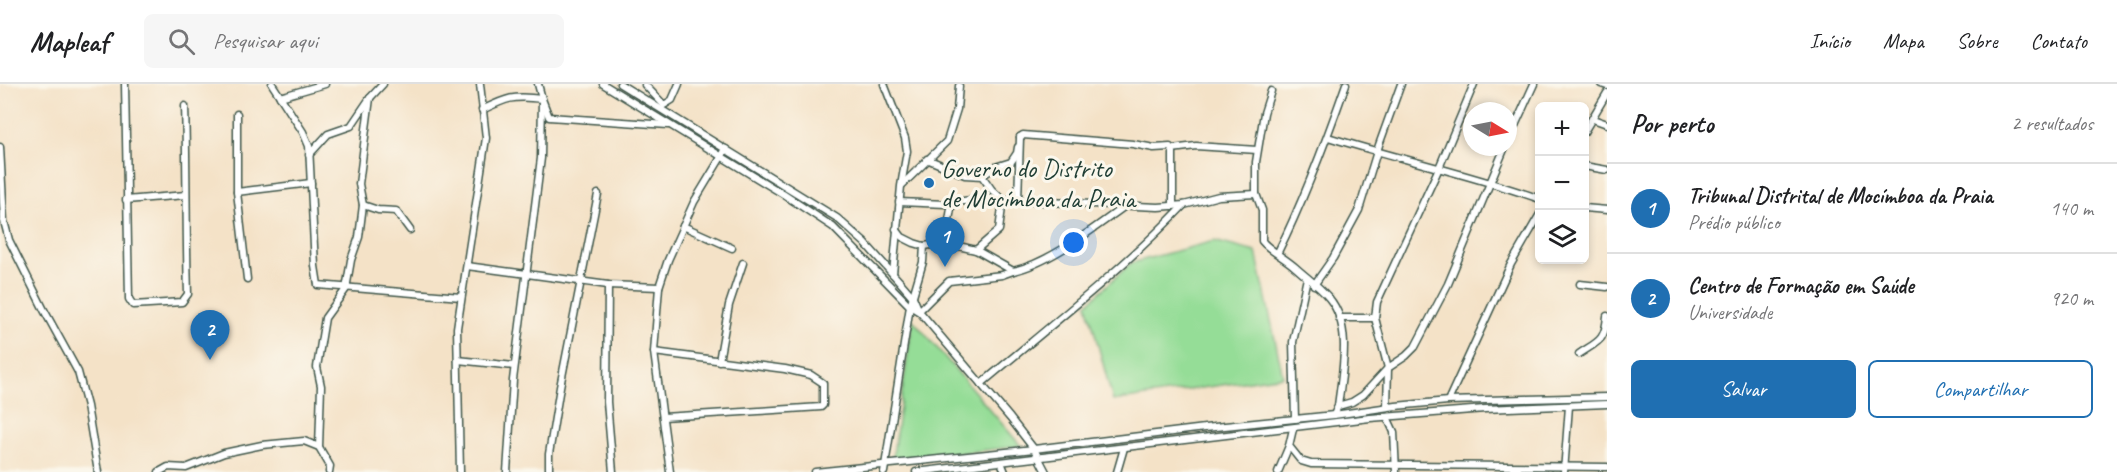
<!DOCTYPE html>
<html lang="pt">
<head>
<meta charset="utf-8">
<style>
	body { margin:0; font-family:Caveat,sans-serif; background:#f6f6f6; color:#202124 }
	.controls { position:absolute; right:18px; top:18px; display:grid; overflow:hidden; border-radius:9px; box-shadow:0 3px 9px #0003 }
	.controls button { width:54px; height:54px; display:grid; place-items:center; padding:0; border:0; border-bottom:2px solid #e0e0e0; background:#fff; color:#202124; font:30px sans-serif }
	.compass { position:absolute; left:1463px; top:18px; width:54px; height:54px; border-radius:50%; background:#fff; box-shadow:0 3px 9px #0003; rotate:100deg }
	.you { position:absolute; left:1074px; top:159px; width:21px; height:21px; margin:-15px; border:4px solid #fff; border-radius:50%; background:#1a73e8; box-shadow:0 0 0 9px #1a73e833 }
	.badge { display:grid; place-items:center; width:39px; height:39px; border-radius:50%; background:#1f6fb2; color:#fff; font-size:20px; font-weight:700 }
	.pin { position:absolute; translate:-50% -50px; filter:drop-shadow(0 2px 3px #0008) }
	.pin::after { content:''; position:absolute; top:32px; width:21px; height:18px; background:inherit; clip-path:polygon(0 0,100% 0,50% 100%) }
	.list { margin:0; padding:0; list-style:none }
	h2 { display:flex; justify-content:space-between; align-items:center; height:78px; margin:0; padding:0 24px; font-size:26px }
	h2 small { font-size:20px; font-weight:400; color:#757577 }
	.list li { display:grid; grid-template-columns:39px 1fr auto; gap:18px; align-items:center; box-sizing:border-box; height:90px; padding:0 24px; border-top:2px solid #e0e0e0 }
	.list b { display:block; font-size:22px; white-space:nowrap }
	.list p { margin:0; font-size:20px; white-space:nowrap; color:#757577 }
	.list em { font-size:20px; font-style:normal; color:#757577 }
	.actions { display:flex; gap:12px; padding:18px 24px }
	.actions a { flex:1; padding:14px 0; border:2px solid #1f6fb2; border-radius:9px; text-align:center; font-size:21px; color:#1f6fb2 }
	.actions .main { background:#1f6fb2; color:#fff }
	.icon { flex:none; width:33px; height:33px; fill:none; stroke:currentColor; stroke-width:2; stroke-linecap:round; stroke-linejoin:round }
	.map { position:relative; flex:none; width:1607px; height:388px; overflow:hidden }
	header { display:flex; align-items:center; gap:36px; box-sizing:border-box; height:84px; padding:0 30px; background:#fff; border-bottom:2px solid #e0e0e0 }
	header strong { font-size:28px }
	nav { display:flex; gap:33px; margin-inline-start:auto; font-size:21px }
	.search { width:420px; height:54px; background:#f6f6f6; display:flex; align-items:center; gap:15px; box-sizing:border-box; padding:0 21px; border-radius:9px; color:#757577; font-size:22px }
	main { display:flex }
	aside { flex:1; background:#fff }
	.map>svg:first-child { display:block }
	.green { fill:#95dd97; stroke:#5a8d66; stroke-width:1.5 }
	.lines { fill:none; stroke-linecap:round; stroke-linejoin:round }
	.minor-casing { stroke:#3f564a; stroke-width:9 }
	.minor { stroke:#fff; stroke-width:6 }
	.poi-dot { fill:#1f6fb2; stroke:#fbf7ec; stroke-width:2 }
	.labels { text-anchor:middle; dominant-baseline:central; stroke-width:6; stroke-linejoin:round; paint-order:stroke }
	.poi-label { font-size:26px; fill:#1f3d34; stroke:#fbf7ec; text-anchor:start }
</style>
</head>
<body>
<header>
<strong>Mapleaf</strong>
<div class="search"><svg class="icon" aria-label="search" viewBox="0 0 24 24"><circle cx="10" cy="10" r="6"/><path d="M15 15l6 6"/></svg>Pesquisar aqui</div>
<nav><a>Início</a><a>Mapa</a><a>Sobre</a><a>Contato</a></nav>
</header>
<main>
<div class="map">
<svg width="1607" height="388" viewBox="0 0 1607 388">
	<rect width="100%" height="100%" fill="#fbf7ec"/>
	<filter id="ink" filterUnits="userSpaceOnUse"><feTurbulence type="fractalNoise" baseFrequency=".0167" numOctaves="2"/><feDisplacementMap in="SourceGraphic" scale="12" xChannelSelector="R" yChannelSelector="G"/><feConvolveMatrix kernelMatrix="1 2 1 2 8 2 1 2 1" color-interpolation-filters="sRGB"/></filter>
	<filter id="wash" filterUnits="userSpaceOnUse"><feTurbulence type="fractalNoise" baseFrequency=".008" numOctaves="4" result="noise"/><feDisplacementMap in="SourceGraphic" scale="24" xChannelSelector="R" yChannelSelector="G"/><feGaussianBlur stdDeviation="1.35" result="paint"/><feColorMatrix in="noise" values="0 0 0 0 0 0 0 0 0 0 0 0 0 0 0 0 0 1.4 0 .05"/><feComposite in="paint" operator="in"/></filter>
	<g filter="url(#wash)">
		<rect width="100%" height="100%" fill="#f4e2c7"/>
		<g class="green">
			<polygon points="1214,157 1256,168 1283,292 1113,317 1087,220 1131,179"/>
			<polygon points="913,236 1021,362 892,377"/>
		</g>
	</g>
	<g filter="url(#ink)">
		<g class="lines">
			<g class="minor-casing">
				<g id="minor">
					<path d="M125,0L129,215L133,221L182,218L188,210C186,147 187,84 185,22"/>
					<polyline points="272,0 303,48 309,62 315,182 318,201 461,213"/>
					<polyline points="603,0 783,110 833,143 910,222 918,227"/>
					<polyline points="620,0 837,134 865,159 900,198 913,213 919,227 1010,334 1034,365 1046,388"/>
					<polyline points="884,0 905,54 907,67 901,102 893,190"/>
					<polyline points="1601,0 1607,2"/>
					<polyline points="645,1 664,21 672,16 679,0"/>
					<path d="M1271,7L1264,29L1256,78V110L1262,126V157C1269,166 1285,174 1295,183C1306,193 1319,202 1329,214C1353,243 1342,288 1338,322L1334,331"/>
					<polyline points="280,13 325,0"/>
					<path d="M482,26C507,14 513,11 542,15L549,33L668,41"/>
					<polyline points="237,30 237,108 247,195"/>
					<polyline points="1593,35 1607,40"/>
					<polyline points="1584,48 1607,9"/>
					<polyline points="1020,53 1023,51 1133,60 1154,64 1170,63 1173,68 1173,122"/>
					<path d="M1328,53C1398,75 1470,90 1540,115"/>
					<polyline points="1508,57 1534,0"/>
					<polyline points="0,63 4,137 9,156 44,226 78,288 87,322 98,388"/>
					<polyline points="1172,65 1196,62 1257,66"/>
					<polyline points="309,71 328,50 351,42 370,14 383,0"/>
					<polyline points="927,75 965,91 982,92 992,106 1003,116 999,146 976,166"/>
					<polyline points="1584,82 1607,86"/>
					<polyline points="982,92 995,83 1011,78 1017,69 1018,63"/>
					<polyline points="902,101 947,57 957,25 959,2"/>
					<polyline points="237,108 311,99"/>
					<polyline points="126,116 186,111"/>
					<polyline points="1018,117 1020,53"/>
					<polyline points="899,118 946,120 970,116 1003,116 1158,123 1184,121 1219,112 1256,110"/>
					<polyline points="363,121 378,126 396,127 410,146"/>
					<polyline points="1584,124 1607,126"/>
					<polyline points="683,142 732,164"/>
					<path d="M896,145L902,153L914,159L924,162L945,159L976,166L1013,187C1050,179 1094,144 1125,122"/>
					<polyline points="945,159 952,119"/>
					<path d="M1278,168C1305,114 1326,57 1346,0"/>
					<polyline points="467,182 608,201 659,203"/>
					<polyline points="1580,200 1607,203"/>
					<polyline points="608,201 607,318 613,388"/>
					<polyline points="1314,201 1333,174 1359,126 1379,61 1401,0"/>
					<polyline points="919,227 949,197 1002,191 1013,187"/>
					<polyline points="1339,234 1375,234"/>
					<polyline points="654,268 785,285 811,291 823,299 823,321 821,323 663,333"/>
					<path d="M1579,270C1598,257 1605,258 1607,232"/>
					<polyline points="458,276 514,282"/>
					<polyline points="719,277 729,221 743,179"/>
					<path d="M981,300C1050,242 1122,186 1184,121"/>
					<polyline points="1448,317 1511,180 1540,130"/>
					<polyline points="1338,322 1352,318 1363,311 1388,284 1406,272 1415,263 1448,200 1505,63"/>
					<polyline points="1387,323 1388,284 1375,234 1377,218 1439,84 1474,0"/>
					<polyline points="1387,333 1394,348 1396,388"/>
					<polyline points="1295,335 1293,258 1307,194"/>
					<polyline points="1289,362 1301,377 1311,380 1607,383"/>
					<polyline points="1001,378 1005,388"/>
					<polyline points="159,388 168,383 186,384 224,369 262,361 304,357 319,363"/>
					<polyline points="329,388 330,382 319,363 321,302 317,283 325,234 346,205 351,176 359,153 363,121 359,100 370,14"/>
					<polyline points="460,388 457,244 486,54 480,0"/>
					<polyline points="507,388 513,296 541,74 542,15 538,0"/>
					<polyline points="549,388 549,370 560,303 598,110"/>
					<polyline points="670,388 654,268 659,203 668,176 694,118 726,65"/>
					<polyline points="815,388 1034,365 1205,344 1334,331 1396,322 1448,317 1607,313"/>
					<polyline points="884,388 910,222 923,178 924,162"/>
					<polyline points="916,388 1370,334 1485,325 1607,320"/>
					<polyline points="1117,388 1124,364"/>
					<polyline points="1278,388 1289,362 1293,345"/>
					<polyline points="1564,388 1569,322"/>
				</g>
			</g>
			<use href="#minor" class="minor"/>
		</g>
	</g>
	<circle class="poi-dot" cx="929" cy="99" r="6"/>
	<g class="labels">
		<g class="poi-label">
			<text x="941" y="84">Governo do Distrito<tspan x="941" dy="30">de Mocímboa da Praia</tspan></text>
		</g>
	</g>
</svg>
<div class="controls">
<button>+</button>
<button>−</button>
<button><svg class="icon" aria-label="layers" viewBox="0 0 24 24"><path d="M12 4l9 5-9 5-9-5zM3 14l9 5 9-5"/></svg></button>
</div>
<svg class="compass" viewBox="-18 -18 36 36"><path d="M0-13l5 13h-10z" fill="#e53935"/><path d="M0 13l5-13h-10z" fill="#757577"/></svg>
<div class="you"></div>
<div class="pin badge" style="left:945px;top:183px">1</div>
<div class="pin badge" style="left:210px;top:276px">2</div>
</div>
<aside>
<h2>Por perto<small>2 resultados</small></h2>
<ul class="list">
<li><span class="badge">1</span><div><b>Tribunal Distrital de Mocímboa da Praia</b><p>Prédio público</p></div><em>140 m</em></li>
<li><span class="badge">2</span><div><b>Centro de Formação em Saúde</b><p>Universidade</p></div><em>920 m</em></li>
</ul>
<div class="actions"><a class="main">Salvar</a><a>Compartilhar</a></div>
</aside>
</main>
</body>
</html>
